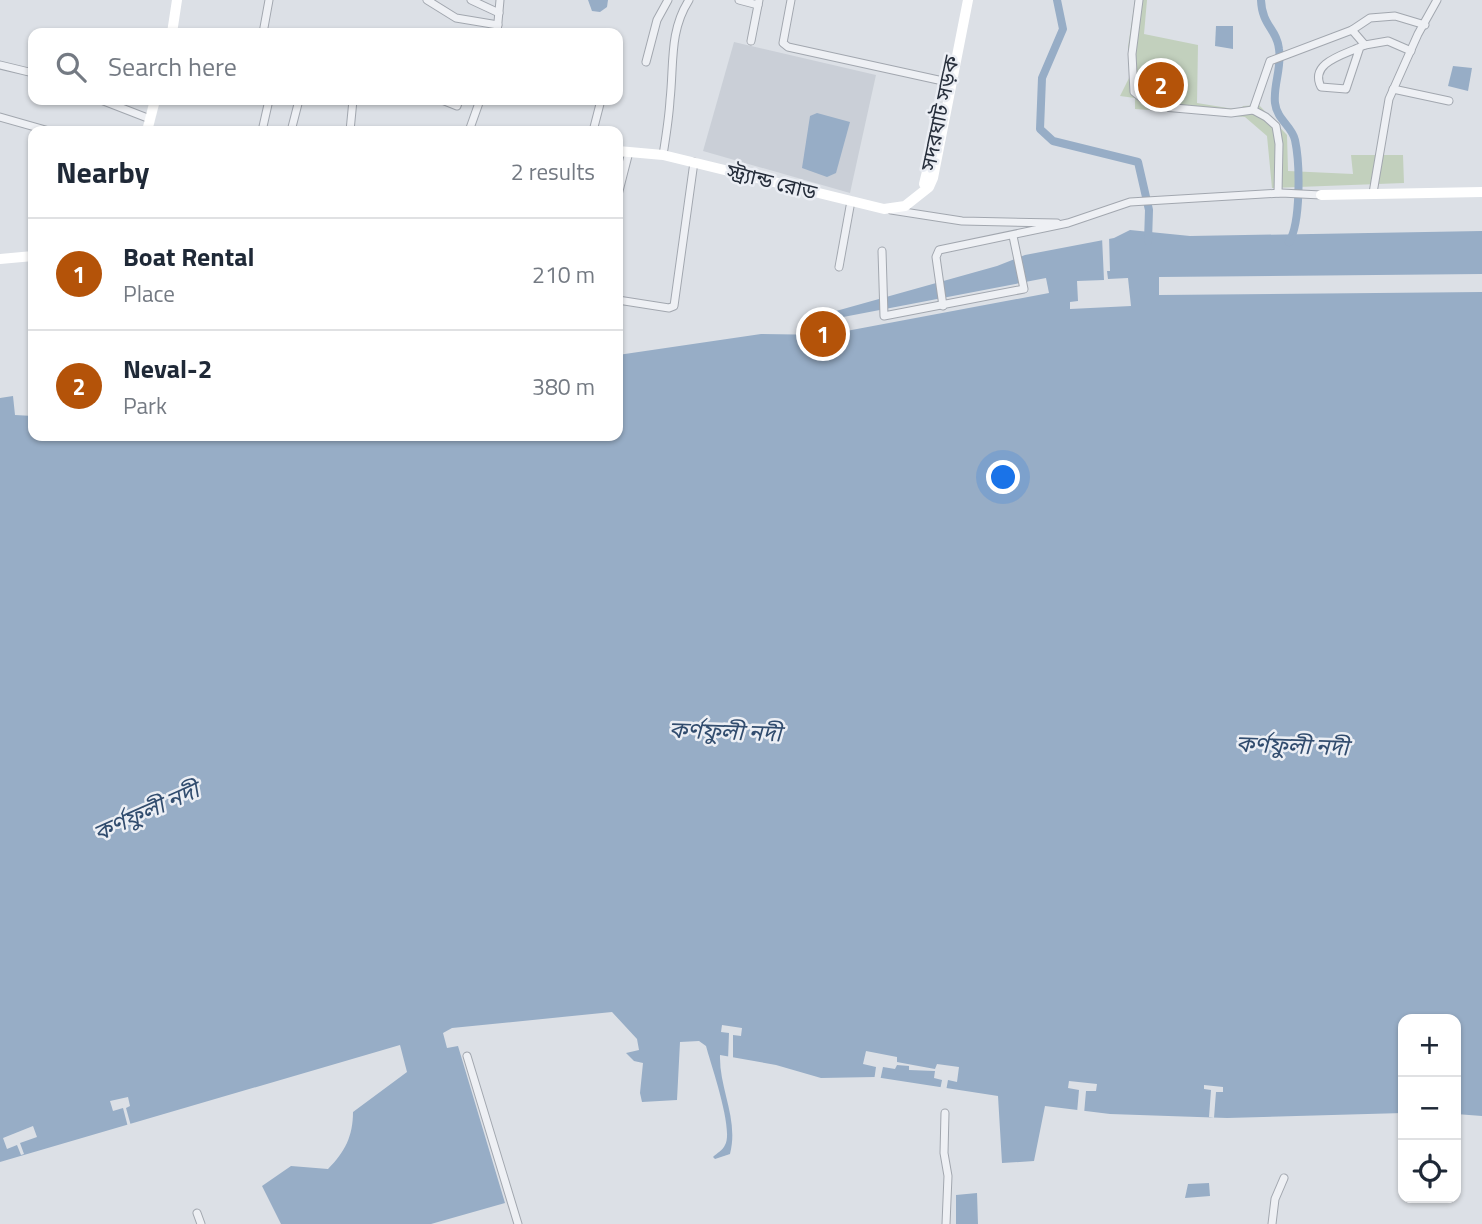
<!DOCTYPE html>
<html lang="en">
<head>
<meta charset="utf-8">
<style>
	body { margin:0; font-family:"Titillium Web","Noto Sans Bengali",sans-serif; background:#f2f2f3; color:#1f2937 }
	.controls { position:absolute; right:21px; bottom:21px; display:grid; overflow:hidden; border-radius:14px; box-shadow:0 2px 5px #0004 }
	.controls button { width:63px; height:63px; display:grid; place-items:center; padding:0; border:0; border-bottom:2px solid #e0e1e3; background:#fff; color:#1f2937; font:35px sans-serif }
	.you { position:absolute; left:1004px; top:478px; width:24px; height:24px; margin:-18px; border:5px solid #fff; border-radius:50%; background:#1a73e8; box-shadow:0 0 0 10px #1a73e833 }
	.badge { display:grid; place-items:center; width:46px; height:46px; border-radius:50%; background:#b45309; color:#fff; font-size:23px; font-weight:700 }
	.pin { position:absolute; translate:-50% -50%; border:4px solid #fff; box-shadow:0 2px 7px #0006 }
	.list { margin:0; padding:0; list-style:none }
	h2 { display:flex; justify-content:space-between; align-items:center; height:91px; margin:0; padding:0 28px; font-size:30px }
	h2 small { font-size:23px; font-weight:400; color:#747a83 }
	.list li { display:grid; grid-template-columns:46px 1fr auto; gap:21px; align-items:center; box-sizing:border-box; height:112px; padding:0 28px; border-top:2px solid #e0e1e3 }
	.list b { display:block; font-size:26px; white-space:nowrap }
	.list p { margin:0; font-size:23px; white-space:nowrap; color:#747a83 }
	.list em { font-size:23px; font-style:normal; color:#747a83 }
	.icon { flex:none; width:38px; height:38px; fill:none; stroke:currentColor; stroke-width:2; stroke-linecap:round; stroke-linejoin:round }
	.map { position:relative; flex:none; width:1482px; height:1224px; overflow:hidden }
	.search { position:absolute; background:#fff; box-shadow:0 2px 5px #0004; left:28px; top:28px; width:595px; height:77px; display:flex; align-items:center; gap:18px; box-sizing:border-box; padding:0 24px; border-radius:14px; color:#747a83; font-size:26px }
	.panel { position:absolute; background:#fff; box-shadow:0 2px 5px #0004; left:28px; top:126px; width:595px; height:315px; border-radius:14px }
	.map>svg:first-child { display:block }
	.built { fill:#cacfd7 }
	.green { fill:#c2d0bd }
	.water { fill:#97adc6 }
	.pier { fill:#dce0e6 }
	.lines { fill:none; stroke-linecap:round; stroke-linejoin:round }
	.canal { stroke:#97adc6; stroke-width:8 }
	.street-casing { stroke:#a2a7af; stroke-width:9 }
	.street { stroke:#eef0f4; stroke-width:7 }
	.secondary { stroke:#fff; stroke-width:10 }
	.labels { text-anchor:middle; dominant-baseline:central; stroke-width:5; stroke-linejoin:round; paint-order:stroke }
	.street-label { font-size:21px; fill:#262e3b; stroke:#ebeef4 }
	.water-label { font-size:23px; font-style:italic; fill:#314c6e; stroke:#ebeef4 }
</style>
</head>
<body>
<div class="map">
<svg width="1482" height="1224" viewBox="0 0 1482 1224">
	<rect width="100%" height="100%" fill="#dce0e6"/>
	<polygon class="built" points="734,42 876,75 850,193 703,151"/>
	<polygon class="green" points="1135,0 1147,0 1144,34 1198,45 1197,103 1240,110 1243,106 1259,105 1287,135 1288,171 1353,174 1351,155 1403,155 1404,183 1272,188 1267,136 1245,117 1135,109 1135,98 1120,96 1131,74 1128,47"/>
	<g class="water">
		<polygon points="588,0 608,0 607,7 600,12 592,11"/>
		<polygon points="1216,26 1233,26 1233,49 1215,46"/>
		<polygon points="1453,66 1472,68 1468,91 1448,86"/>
		<polygon points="817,113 850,122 836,173 827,177 802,168 810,116"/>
		<path d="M1130,230L1190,236L1482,231V1116L1456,1114V1019H1403V1113L1227,1118L1110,1114L1045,1106L1034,1161L1002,1163L998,1096L875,1077L821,1078L776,1065L720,1055C719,1089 739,1119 730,1154L715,1159L713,1157C717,1153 723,1150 725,1145C734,1130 711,1065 706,1046L699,1041L680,1042L677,1100L642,1102L640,1093L643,1063L634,1061L626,1053L639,1050L637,1039L612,1012L452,1028L443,1033L447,1048L458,1046L505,1203L431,1224H281L262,1186L291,1166L328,1169C345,1152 353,1136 353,1112L407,1072L400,1045L0,1162V398L13,396L15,415L33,416V436H618V355L761,334L831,335L836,311L997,266L1025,255L1114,238Z"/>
		<polygon points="1209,1183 1210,1196 1185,1198 1188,1184"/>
		<polygon points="977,1193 978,1224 956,1224 956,1195"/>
	</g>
	<g class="pier">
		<polygon points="1109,235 1110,271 1107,271 1108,279 1128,278 1131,306 1070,309 1070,302 1078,301 1077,281 1104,280 1102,237"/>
		<polygon points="1482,274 1482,292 1159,295 1159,277"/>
		<polygon points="1046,278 1049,293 841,332 838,318"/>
		<polygon points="722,1025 742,1028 741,1036 733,1035 733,1061 728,1060 729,1033 721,1032"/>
		<polygon points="866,1051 897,1057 897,1062 913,1065 935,1069 937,1064 959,1067 957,1082 948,1080 946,1091 940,1090 942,1080 934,1078 935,1071 909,1070 909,1066 897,1065 895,1069 883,1067 880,1081 874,1081 876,1067 863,1064"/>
		<polygon points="1069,1081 1097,1084 1096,1091 1086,1091 1084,1114 1077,1113 1079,1090 1068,1088"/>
		<polygon points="1204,1085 1223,1087 1223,1092 1216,1092 1214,1118 1209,1117 1211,1090 1204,1089"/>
		<polygon points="128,1097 130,1106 126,1108 131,1126 128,1127 123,1108 113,1111 110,1101"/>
		<polygon points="33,1126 37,1137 20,1143 24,1154 21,1155 17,1145 7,1149 3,1138"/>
	</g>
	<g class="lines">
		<g class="canal">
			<polyline points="1057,0 1063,29 1042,78 1040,129 1053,141 1138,162 1149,210 1148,241"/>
			<path d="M1261,0C1262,26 1277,29 1279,49C1282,68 1273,85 1275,103C1277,120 1292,126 1295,140C1300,163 1301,223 1289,242"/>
		</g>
		<g class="street-casing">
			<g id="street">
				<polyline points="427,0 456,18 498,25"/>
				<polyline points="471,0 499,13"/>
				<polyline points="739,0 758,5"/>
				<polyline points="791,0 783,43 788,47 952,83"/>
				<polyline points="1139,0 1132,54 1134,92 1152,106 1231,113 1253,110 1266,117 1276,126 1279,144 1278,193"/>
				<polyline points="1352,30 1365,45 1388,41 1411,51"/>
				<polyline points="263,33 269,0"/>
				<polyline points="497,33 500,0"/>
				<polyline points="751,41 759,0"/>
				<path d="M1360,47L1346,89L1321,87C1309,63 1343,55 1360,47L1365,45"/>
				<polyline points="646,62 657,20 668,0"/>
				<polyline points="0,65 33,73"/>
				<polyline points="1393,89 1449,101"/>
				<polyline points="101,100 150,119"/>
				<polyline points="442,100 457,106 459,100"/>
				<polyline points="1253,110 1270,61 1352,30 1370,18 1395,16 1425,25"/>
				<polyline points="0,117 49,131"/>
				<polyline points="262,131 269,100"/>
				<polyline points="291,131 299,100"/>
				<polyline points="350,131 353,100"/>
				<polyline points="469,131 480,100"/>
				<polyline points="593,131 601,100"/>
				<path d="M663,155C666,136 669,118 670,100C674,65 669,31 689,0"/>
				<polyline points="1373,193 1389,99 1418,34 1437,0"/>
				<polyline points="618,195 629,152"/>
				<polyline points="891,210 962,221 1057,223"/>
				<polyline points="882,251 884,316 1024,289 1013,236"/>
				<polyline points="839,267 851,201"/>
				<polyline points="618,300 669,308 674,306 694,162"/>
				<polyline points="943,306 936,257 939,250 1068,223 1130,202 1281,193 1321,195"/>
				<polyline points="467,1056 518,1224"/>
				<polyline points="945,1113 944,1153 948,1176 946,1224"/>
				<polyline points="197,1213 201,1224"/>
				<polyline points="1272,1224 1275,1199 1284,1178"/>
			</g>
		</g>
		<use href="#street" class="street"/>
		<g class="secondary">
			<polyline points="172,33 177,0"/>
			<polyline points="147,131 155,100"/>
			<polyline points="618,151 663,155 884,209 905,206 929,187 933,178 968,0"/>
			<polyline points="924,184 940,118"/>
			<polyline points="1321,195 1482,192"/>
			<polyline points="0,259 33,256"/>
		</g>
	</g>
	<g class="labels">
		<g class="street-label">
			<text transform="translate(939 113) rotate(-78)">সদরঘাট সড়ক</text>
			<text transform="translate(772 181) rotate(14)">স্ট্র্যান্ড রোড</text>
		</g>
		<g class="water-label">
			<text transform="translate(725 731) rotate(2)">কর্ণফুলী নদী</text>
			<text transform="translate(1292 745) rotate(2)">কর্ণফুলী নদী</text>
			<text transform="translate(146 811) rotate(-24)">কর্ণফুলী নদী</text>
		</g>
	</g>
</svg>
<div class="controls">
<button>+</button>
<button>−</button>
<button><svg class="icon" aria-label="locate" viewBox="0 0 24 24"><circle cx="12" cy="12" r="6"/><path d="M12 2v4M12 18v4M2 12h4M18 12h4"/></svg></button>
</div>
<div class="you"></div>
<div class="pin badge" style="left:823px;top:334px">1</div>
<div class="pin badge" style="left:1161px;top:85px">2</div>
<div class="search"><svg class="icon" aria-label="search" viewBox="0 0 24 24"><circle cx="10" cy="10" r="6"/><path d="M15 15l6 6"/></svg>Search here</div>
<section class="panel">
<h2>Nearby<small>2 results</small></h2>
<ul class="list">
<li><span class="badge">1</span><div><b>Boat Rental</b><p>Place</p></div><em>210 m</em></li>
<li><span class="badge">2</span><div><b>Neval-2</b><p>Park</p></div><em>380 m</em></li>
</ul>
</section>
</div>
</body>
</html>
